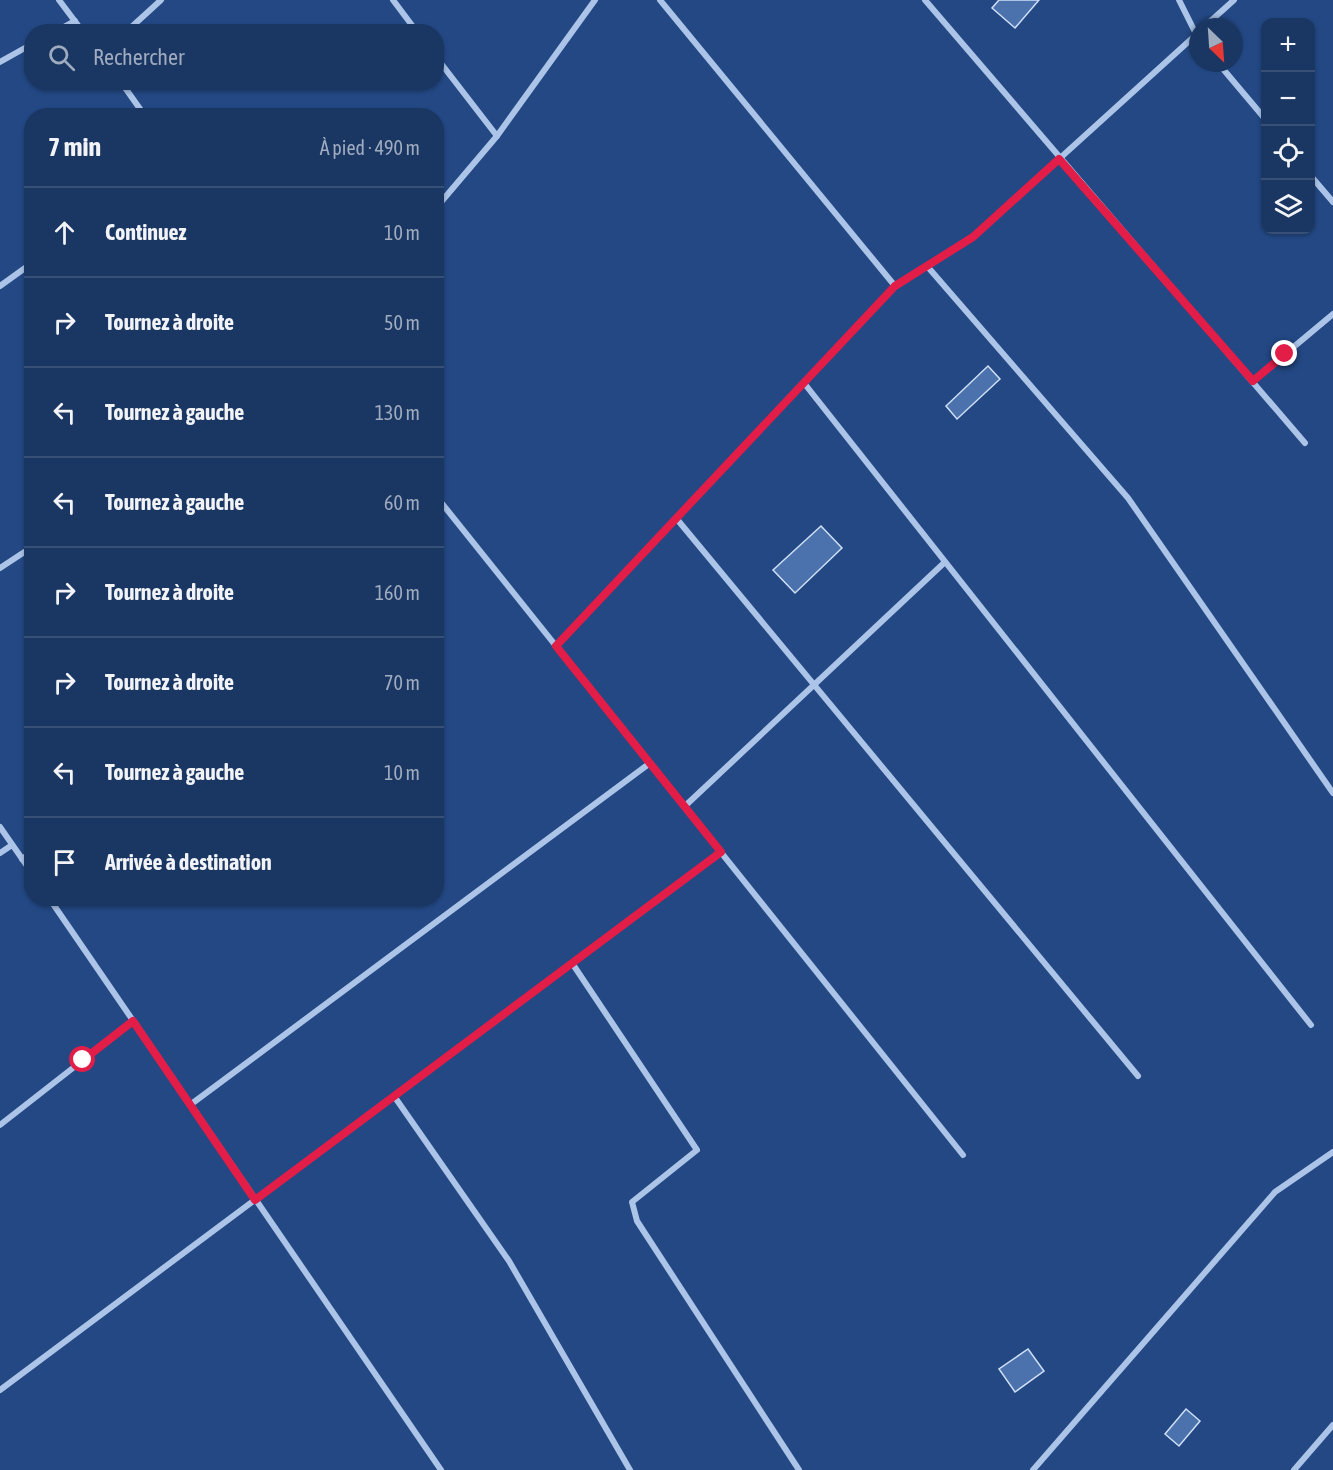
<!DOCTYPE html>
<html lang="fr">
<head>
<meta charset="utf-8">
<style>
	body { margin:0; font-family:"Asap Condensed",sans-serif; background:#27416c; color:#f1f3f6 }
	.controls { position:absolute; right:18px; top:18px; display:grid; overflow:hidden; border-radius:12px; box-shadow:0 2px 4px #0004 }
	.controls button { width:54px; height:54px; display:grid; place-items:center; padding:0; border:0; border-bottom:2px solid #385078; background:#1a3663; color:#f1f3f6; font:30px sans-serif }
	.compass { position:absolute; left:1189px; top:18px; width:54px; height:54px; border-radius:50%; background:#1a3663; box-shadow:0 2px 4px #0004; rotate:155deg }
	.stop { position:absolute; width:18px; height:18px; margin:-14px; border:4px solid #e11d48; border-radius:50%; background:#fff }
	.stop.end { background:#e11d48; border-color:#fff; box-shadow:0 2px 6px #0008 }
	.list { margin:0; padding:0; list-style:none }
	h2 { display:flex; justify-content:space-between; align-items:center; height:78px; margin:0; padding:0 24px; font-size:26px }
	h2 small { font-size:20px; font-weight:400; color:#9fabbe }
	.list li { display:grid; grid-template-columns:39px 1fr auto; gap:18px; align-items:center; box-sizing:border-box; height:90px; padding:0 24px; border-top:2px solid #385078 }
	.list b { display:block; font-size:22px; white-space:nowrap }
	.list em { font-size:20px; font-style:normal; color:#9fabbe }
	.icon { flex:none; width:33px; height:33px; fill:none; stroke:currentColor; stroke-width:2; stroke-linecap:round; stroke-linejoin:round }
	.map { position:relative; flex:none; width:1333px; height:1470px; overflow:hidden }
	.search { position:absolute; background:#1a3663; box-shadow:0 2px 4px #0004; left:24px; top:24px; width:420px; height:66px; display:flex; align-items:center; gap:15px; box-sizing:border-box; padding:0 21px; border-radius:24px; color:#9fabbe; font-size:22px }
	.panel { position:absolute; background:#1a3663; box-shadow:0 2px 4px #0004; left:24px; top:108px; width:420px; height:798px; border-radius:24px }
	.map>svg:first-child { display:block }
	.building { fill:#4b72ac; stroke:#cfdff6; stroke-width:1.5 }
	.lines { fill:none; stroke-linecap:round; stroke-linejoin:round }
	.street { stroke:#abc4e8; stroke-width:6 }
	.route { stroke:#e11d48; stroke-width:8 }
</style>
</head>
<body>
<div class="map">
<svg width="1333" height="1470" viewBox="0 0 1333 1470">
	<rect width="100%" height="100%" fill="#234884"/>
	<g class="building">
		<polygon points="999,0 1039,0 1015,28 992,8"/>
		<polygon points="988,366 1000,379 957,419 946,406"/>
		<polygon points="821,526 842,548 795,593 773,570"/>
		<polygon points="1028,1349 1044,1371 1015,1392 999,1369"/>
		<polygon points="1186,1409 1200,1421 1179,1446 1165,1434"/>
	</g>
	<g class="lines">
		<g class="street">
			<polyline points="59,0 83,32"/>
			<polyline points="393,0 417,32"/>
			<polyline points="660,0 895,286"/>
			<polyline points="925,0 1305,443"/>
			<polyline points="1179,0 1198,38"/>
			<polyline points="1204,27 1234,0"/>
			<polyline points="55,32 75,21"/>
			<polyline points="126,32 161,0"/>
			<polyline points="436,57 497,136"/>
			<polyline points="0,62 32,44"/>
			<polyline points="1218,63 1266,120"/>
			<polyline points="121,82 145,116"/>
			<polyline points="1310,175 1333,202"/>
			<polyline points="436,208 497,136 595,0"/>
			<polyline points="927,266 1128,498 1333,793"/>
			<polyline points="0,286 32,263"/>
			<polyline points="1253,381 1333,314"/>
			<polyline points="804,383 1311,1025"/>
			<polyline points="436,496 963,1155"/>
			<polyline points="676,518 1138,1076"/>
			<polyline points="0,568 32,547"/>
			<polyline points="556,646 895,286 973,237 1198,33"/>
			<polyline points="685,806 945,562"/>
			<polyline points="0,827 32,873"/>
			<polyline points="0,853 12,845"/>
			<polyline points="22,859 32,852"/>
			<polyline points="49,898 441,1470"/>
			<polyline points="572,963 697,1150 632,1202 637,1221 799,1470"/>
			<polyline points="394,1096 509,1261 630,1470"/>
			<polyline points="190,1105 650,763"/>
			<polyline points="0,1125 133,1021"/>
			<polyline points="0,1390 721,852"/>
			<polyline points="1033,1470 1275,1192 1333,1152"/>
			<polyline points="1294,1470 1333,1425"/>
		</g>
	</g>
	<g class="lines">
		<polyline class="route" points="83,1060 133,1021 255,1200 721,852 556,646 895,286 973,237 1059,159 1253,381 1285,354"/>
	</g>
</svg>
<div class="controls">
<button>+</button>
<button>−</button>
<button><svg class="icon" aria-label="locate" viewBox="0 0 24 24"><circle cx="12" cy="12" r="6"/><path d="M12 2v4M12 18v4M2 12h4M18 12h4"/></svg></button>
<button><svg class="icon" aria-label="layers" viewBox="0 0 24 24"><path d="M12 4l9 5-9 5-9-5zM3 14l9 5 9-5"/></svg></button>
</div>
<svg class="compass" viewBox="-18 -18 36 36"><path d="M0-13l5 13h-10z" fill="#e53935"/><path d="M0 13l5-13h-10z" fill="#9fabbe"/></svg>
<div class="stop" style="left:83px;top:1060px"></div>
<div class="stop end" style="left:1285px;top:354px"></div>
<div class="search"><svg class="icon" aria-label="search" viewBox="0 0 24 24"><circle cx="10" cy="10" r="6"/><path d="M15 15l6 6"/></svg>Rechercher</div>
<section class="panel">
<h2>7 min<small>À pied · 490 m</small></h2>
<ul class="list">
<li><svg class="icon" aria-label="ahead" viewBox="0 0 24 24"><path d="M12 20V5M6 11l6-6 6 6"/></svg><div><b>Continuez</b></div><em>10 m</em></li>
<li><svg class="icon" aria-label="right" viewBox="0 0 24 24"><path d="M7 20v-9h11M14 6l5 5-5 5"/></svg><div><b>Tournez à droite</b></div><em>50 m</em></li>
<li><svg class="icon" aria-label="left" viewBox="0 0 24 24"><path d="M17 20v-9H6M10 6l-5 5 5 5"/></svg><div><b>Tournez à gauche</b></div><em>130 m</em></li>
<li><svg class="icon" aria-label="left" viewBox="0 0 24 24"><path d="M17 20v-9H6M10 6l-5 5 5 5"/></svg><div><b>Tournez à gauche</b></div><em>60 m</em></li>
<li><svg class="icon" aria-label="right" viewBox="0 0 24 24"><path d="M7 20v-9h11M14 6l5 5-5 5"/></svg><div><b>Tournez à droite</b></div><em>160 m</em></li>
<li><svg class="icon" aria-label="right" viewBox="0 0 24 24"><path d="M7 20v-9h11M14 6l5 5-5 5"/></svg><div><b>Tournez à droite</b></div><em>70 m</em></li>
<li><svg class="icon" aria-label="left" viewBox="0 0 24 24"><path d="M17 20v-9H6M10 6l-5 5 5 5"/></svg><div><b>Tournez à gauche</b></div><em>10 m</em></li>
<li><svg class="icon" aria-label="arrive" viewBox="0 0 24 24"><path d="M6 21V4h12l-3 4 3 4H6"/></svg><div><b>Arrivée à destination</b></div></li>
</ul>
</section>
</div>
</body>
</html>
